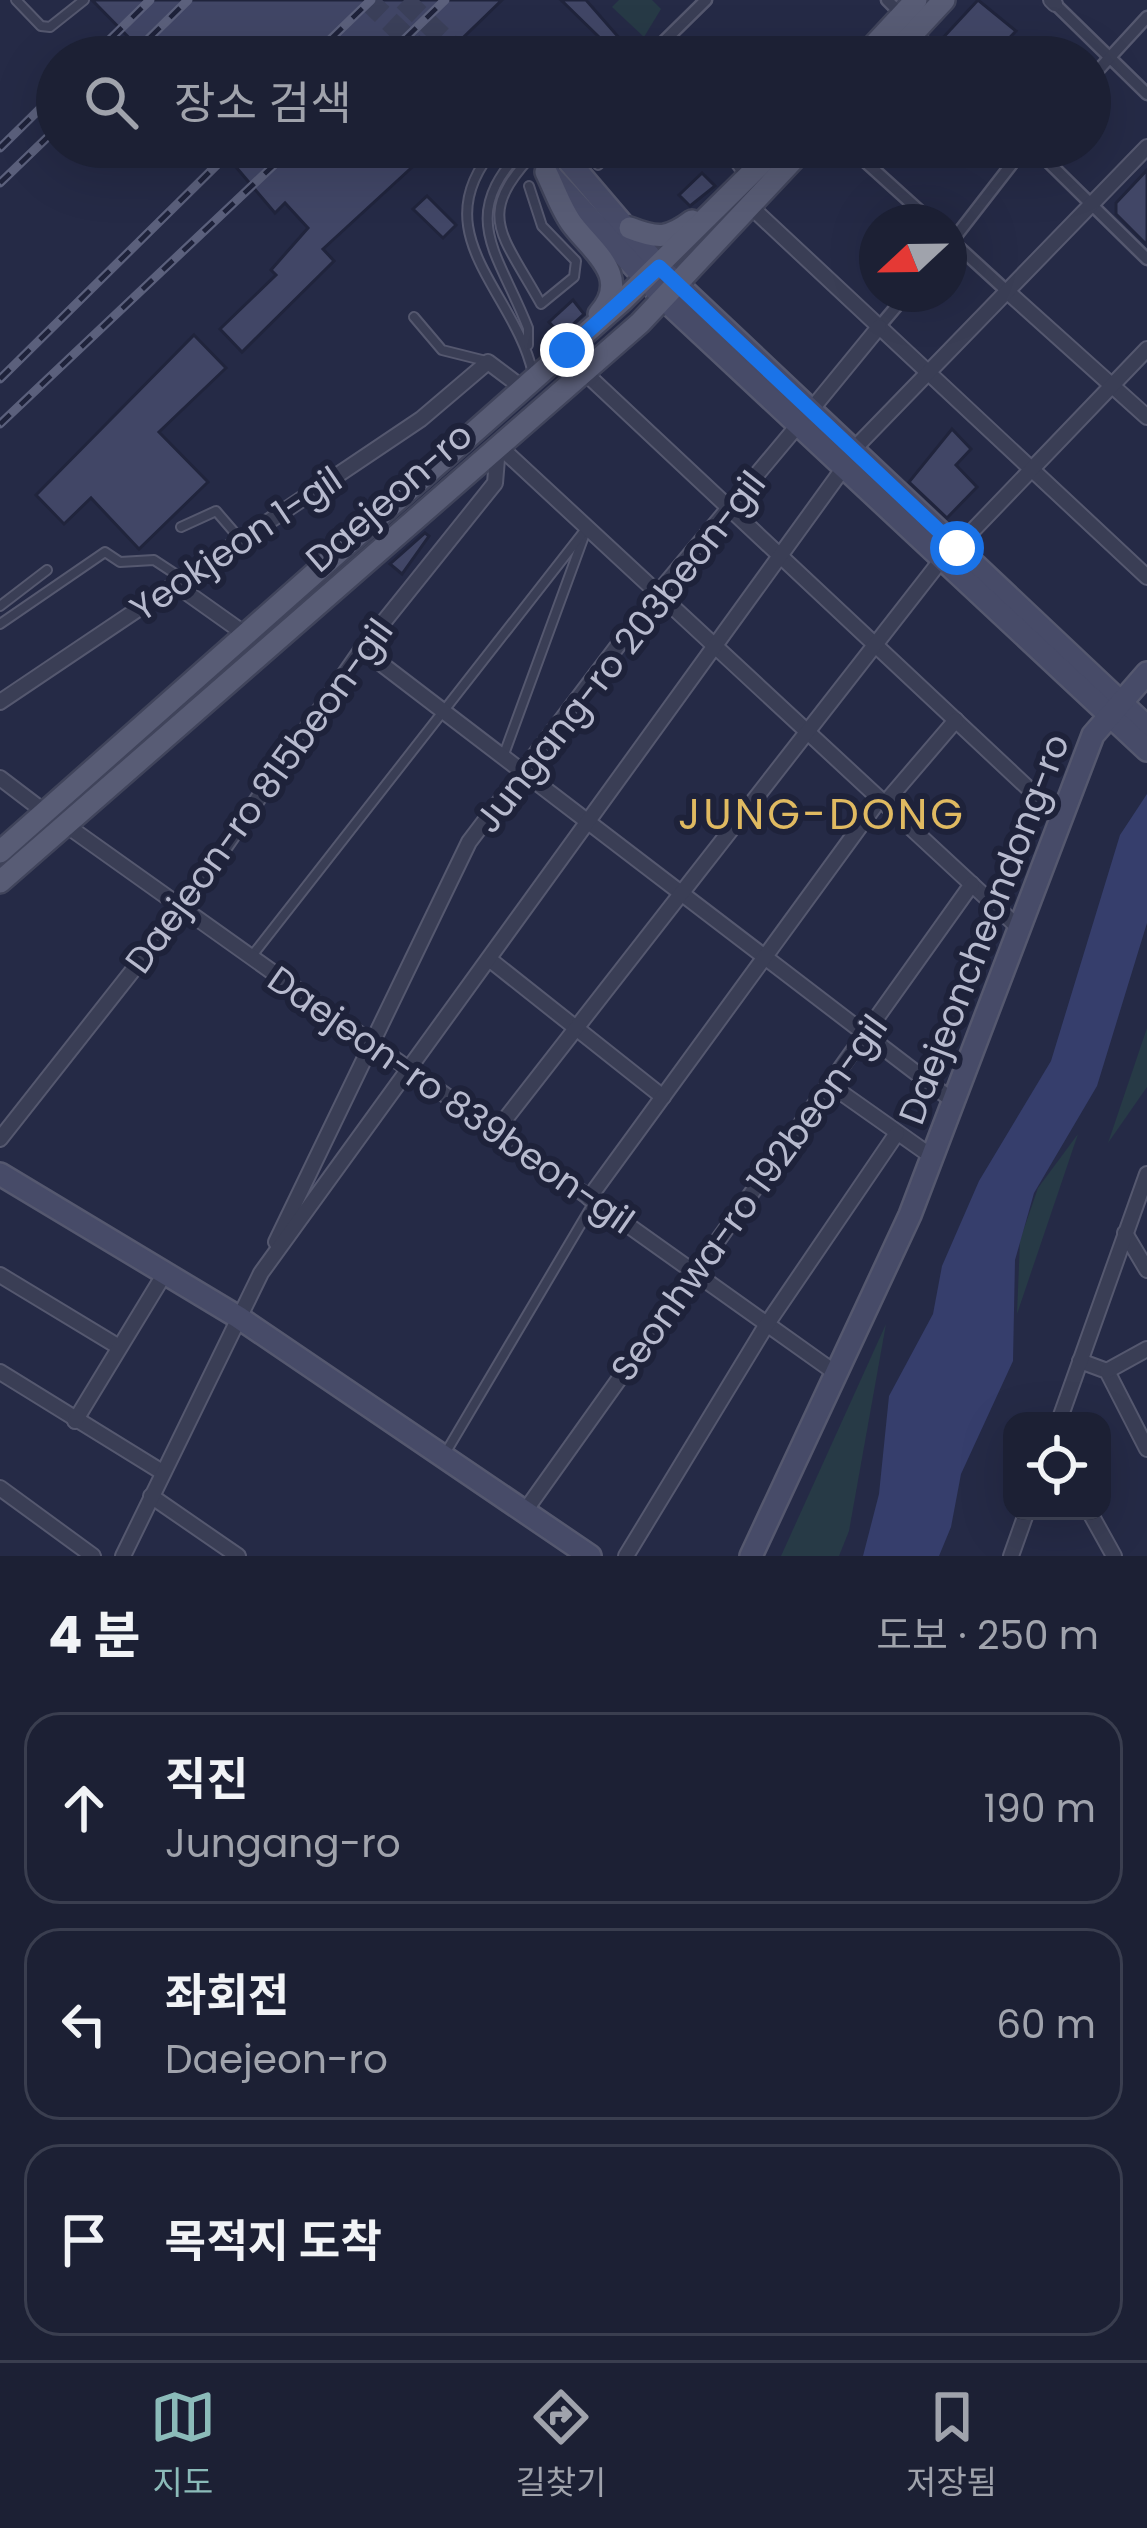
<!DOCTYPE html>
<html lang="ko">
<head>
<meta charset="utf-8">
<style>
	body { margin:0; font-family:Poppins,"Noto Sans KR",sans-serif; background:#25283c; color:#f1f3f6 }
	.controls { position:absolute; right:36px; bottom:36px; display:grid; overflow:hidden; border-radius:24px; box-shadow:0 12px 48px #0002 }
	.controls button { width:108px; height:108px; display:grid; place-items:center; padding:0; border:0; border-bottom:3px solid #3a3e4f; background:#1c2034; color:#f1f3f6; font:60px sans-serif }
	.compass { position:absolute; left:859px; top:204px; width:108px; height:108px; border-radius:50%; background:#1c2034; box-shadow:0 12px 48px #0002; rotate:248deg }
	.stop { position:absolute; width:36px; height:36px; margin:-27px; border:9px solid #1a73e8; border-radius:50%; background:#fff }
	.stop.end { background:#1a73e8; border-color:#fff; box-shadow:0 3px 12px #0008 }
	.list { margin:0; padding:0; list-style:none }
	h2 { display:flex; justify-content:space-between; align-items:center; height:156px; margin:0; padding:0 48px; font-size:51px }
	h2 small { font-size:39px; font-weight:400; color:#a0a3ac }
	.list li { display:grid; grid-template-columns:78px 1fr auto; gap:36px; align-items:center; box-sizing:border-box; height:192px; margin:0 24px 24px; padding:0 24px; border:3px solid #3a3e4f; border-radius:36px }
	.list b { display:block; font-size:45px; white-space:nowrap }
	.list p { margin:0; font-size:39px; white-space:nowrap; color:#a0a3ac }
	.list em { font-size:39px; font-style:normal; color:#a0a3ac }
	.icon { flex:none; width:66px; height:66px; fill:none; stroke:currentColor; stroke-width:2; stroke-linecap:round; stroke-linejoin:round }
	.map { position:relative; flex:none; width:1147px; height:1556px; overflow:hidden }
	.search { position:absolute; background:#1c2034; box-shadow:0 12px 48px #0002; left:36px; right:36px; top:36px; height:132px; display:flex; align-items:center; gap:30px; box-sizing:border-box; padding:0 42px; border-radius:66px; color:#a0a3ac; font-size:45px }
	.sheet { height:804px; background:#1c2034 }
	nav { display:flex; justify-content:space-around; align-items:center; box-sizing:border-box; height:168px; border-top:3px solid #3a3e4f; background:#1c2034; font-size:33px; color:#a0a3ac }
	nav a { display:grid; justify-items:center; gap:6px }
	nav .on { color:#8bbbb9 }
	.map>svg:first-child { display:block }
	.green { fill:#273a46 }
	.water { fill:#363e6c }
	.building { fill:#414666; stroke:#20243c; stroke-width:3 }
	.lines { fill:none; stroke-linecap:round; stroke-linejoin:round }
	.secondary-tunnel { stroke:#3b405a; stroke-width:21; stroke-dasharray:21 10; stroke-linecap:butt }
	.service-casing { stroke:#55586f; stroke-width:12 }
	.pedestrian-casing { stroke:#55586f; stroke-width:15 }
	.minor-casing { stroke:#55586f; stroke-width:18 }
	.secondary-casing { stroke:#55586f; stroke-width:26 }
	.primary-casing { stroke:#40445b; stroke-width:26 }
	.service { stroke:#3a3e55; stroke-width:8 }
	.pedestrian { stroke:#3a3e55; stroke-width:10 }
	.minor { stroke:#3a3e55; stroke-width:14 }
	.secondary { stroke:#474b68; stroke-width:21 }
	.primary { stroke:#585c75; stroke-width:21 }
	.rail-casing { stroke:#5b607c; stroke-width:9 }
	.rail { stroke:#1e223a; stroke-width:4.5; stroke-dasharray:14; stroke-linecap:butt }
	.route { stroke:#1a73e8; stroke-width:15 }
	.labels { text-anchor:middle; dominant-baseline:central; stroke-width:12; stroke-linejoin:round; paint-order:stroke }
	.street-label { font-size:36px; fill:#b7bace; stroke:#1e223a }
	.quarter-label { font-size:42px; letter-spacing:3px; fill:#e0ba61; stroke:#1e223a }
</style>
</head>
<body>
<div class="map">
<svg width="1147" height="1556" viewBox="0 0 1147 1556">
	<rect width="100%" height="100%" fill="#252a46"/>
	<g class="green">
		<polygon points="619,0 652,0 661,9 644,37 612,7"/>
		<polygon points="1147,1028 1147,1087 1108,1143"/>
		<polygon points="1078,1134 1017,1314 1020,1240 1038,1188"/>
		<polygon points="886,1324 849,1531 839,1556 781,1556"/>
	</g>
	<polygon class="water" points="1147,794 1147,923 1097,1086 1034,1193 1015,1260 1013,1361 961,1474 951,1527 939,1556 863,1556 879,1494 889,1396 933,1314 942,1266 979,1181 1051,1061 1120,835"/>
	<g class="building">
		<polygon points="92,0 502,0 443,57 148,57"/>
		<polygon points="561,0 586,0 628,48 610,57 596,44 601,39"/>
		<polygon points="978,0 1016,31 991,57 950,57 939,42"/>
		<polygon points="219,147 434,147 323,249 334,261 242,352 220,329 276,275 271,270 308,228 285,203 275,213"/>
		<polygon points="1147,170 1147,245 1116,214 1116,203"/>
		<polygon points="702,173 715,186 690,206 679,195"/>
		<polygon points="427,196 456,225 443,238 413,209"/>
		<polygon points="573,300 584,314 561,335 549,322"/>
		<polygon points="194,335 226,368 159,432 208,482 139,549 91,498 64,524 36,495"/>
		<polygon points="952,429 971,449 956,465 977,487 947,518 909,482"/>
		<polygon points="425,533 429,536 402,574 390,564"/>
	</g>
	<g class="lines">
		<g class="secondary-tunnel">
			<polyline points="367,0 427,57"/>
			<polyline points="404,0 463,57"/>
		</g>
		<g class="service-casing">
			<g id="service">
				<polyline points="16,0 41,26 50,27 84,0"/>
				<path d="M496,147C420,233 516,292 533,374"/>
				<path d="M525,147C456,217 498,251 528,328V345"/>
				<polyline points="724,147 743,174"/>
				<polyline points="598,165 616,147"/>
				<path d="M529,186L542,226L576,261L574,277L541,304C500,230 473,215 540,147"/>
				<polyline points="414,317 442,350 486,361"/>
				<polyline points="181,527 216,511 241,540"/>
				<polyline points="0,606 47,570"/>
				<polyline points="0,624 105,552 120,562 154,560 183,579"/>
				<polyline points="503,757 584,536"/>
				<polyline points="251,957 586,529"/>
				<polyline points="446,1452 594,1202"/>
			</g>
		</g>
		<g class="pedestrian-casing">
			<g id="pedestrian">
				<polyline points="887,0 902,15"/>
				<polyline points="1055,4 1147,94"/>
				<polyline points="915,32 940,57"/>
				<polyline points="648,57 706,0"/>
				<polyline points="1090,79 1147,17"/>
				<polyline points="849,147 932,222"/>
				<polyline points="1033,147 1147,259"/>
				<polyline points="951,240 1010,294"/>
				<polyline points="949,245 1025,147"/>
				<polyline points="879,327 907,294"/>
			</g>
		</g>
		<g class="minor-casing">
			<g id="minor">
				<polyline points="1051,0 1055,4"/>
				<polyline points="750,206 1147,577"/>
				<polyline points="1010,294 1147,417"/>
				<polyline points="583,371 1060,818"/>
				<polyline points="811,410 879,327"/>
				<polyline points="498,445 1019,928"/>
				<polyline points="853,450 1147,147"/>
				<polyline points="957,547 1147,349"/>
				<polyline points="176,585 245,634"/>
				<polyline points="362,649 953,1101"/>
				<polyline points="0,702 421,419 488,362 524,389"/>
				<polyline points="0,778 46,813"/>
				<polyline points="885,803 956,720"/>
				<polyline points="66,825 837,1374"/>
				<polyline points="489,959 663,1097"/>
				<polyline points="829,1084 931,1156"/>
				<polyline points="496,1131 942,559"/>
				<polyline points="0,1139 182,908 362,649 495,483 498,447"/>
				<polyline points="589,1198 880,799"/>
				<polyline points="1125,1233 1147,1270"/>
				<polyline points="276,1242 469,842 657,594 799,424"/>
				<polyline points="0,1275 119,1347"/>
				<polyline points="1080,1361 1107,1371 1147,1449"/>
				<polyline points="1107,1371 1147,1349"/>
				<polyline points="0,1372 162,1472"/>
				<polyline points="75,1421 165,1273"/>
				<polyline points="1059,1421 1147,1174"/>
				<polyline points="0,1488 93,1556"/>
				<polyline points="151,1496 238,1556"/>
				<polyline points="525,1511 972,884"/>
				<polyline points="1089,1511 1114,1556"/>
				<polyline points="123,1556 261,1273 845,466"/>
				<polyline points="626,1556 767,1324 897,1133"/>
				<polyline points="1011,1556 1027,1511"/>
			</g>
		</g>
		<g class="secondary-casing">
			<g id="secondary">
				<polyline points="566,158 659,267 1147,727"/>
				<polyline points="551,176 665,300 1147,750"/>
				<polyline points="0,1174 238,1317 590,1556"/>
				<polyline points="751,1556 910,1215 1093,735 1147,673"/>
			</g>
		</g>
		<g class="primary-casing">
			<g id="primary">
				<polyline points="863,57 916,0"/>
				<polyline points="891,57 944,0"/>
				<path d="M546,172C554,188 561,209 572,224C593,252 632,277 599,314"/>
				<path d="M630,228C658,239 668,239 692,221"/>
				<polyline points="0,852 622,301 778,147"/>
				<polyline points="0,882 640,323 805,147"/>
			</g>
		</g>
		<use href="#service" class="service"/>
		<use href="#pedestrian" class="pedestrian"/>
		<use href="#minor" class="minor"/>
		<use href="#secondary" class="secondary"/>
		<use href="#primary" class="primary"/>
		<g class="rail-casing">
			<g id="rail">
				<polyline points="92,57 150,0"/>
				<polyline points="130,57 188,0"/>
				<polyline points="312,57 371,0"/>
				<polyline points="386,57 445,0"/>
				<polyline points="0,148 57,92"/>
				<polyline points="0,183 57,128"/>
				<polyline points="0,379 235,147"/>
				<polyline points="0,424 293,147"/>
			</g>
		</g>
		<use href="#rail" class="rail"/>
	</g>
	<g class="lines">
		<polyline class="route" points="567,350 659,267 957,548"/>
	</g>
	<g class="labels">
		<g class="street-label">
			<text transform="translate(389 497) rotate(-41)">Daejeon-ro</text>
			<text transform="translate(236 544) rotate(-34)">Yeokjeon 1-gil</text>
			<text transform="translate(620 652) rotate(-52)">Jungang-ro 203beon-gil</text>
			<text transform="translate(259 796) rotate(-54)">Daejeon-ro 815beon-gil</text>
			<text transform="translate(984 929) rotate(-69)">Daejeoncheondong-ro</text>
			<text transform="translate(451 1100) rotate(35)">Daejeon-ro 839beon-gil</text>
			<text transform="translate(749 1198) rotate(-54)">Seonhwa-ro 192beon-gil</text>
		</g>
		<g class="quarter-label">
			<text x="822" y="814">JUNG-DONG</text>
		</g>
	</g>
</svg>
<div class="controls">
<button><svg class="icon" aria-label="locate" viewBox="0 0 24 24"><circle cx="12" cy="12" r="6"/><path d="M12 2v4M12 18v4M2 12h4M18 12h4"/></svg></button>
</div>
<svg class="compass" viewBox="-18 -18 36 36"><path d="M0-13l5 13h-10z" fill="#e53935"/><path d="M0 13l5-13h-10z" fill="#a0a3ac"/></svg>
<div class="stop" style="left:957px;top:548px"></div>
<div class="stop end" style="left:567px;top:350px"></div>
<div class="search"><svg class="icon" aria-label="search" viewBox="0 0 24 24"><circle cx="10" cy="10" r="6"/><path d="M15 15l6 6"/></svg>장소 검색</div>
</div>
<section class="sheet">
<h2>4 분<small>도보 · 250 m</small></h2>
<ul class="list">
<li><svg class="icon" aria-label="ahead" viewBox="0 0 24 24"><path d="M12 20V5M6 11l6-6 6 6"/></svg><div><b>직진</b><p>Jungang-ro</p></div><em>190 m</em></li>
<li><svg class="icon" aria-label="left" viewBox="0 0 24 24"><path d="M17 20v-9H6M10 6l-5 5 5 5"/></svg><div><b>좌회전</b><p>Daejeon-ro</p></div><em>60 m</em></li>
<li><svg class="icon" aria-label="arrive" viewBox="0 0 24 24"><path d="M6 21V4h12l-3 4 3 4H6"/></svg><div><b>목적지 도착</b></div></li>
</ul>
</section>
<nav>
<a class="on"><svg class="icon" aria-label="map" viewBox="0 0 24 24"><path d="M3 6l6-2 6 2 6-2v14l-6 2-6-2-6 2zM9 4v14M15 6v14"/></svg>지도</a>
<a><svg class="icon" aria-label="directions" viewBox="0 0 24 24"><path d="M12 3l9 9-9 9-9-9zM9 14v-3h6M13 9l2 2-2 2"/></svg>길찾기</a>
<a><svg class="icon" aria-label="saved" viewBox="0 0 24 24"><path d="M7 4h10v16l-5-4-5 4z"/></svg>저장됨</a>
</nav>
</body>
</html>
